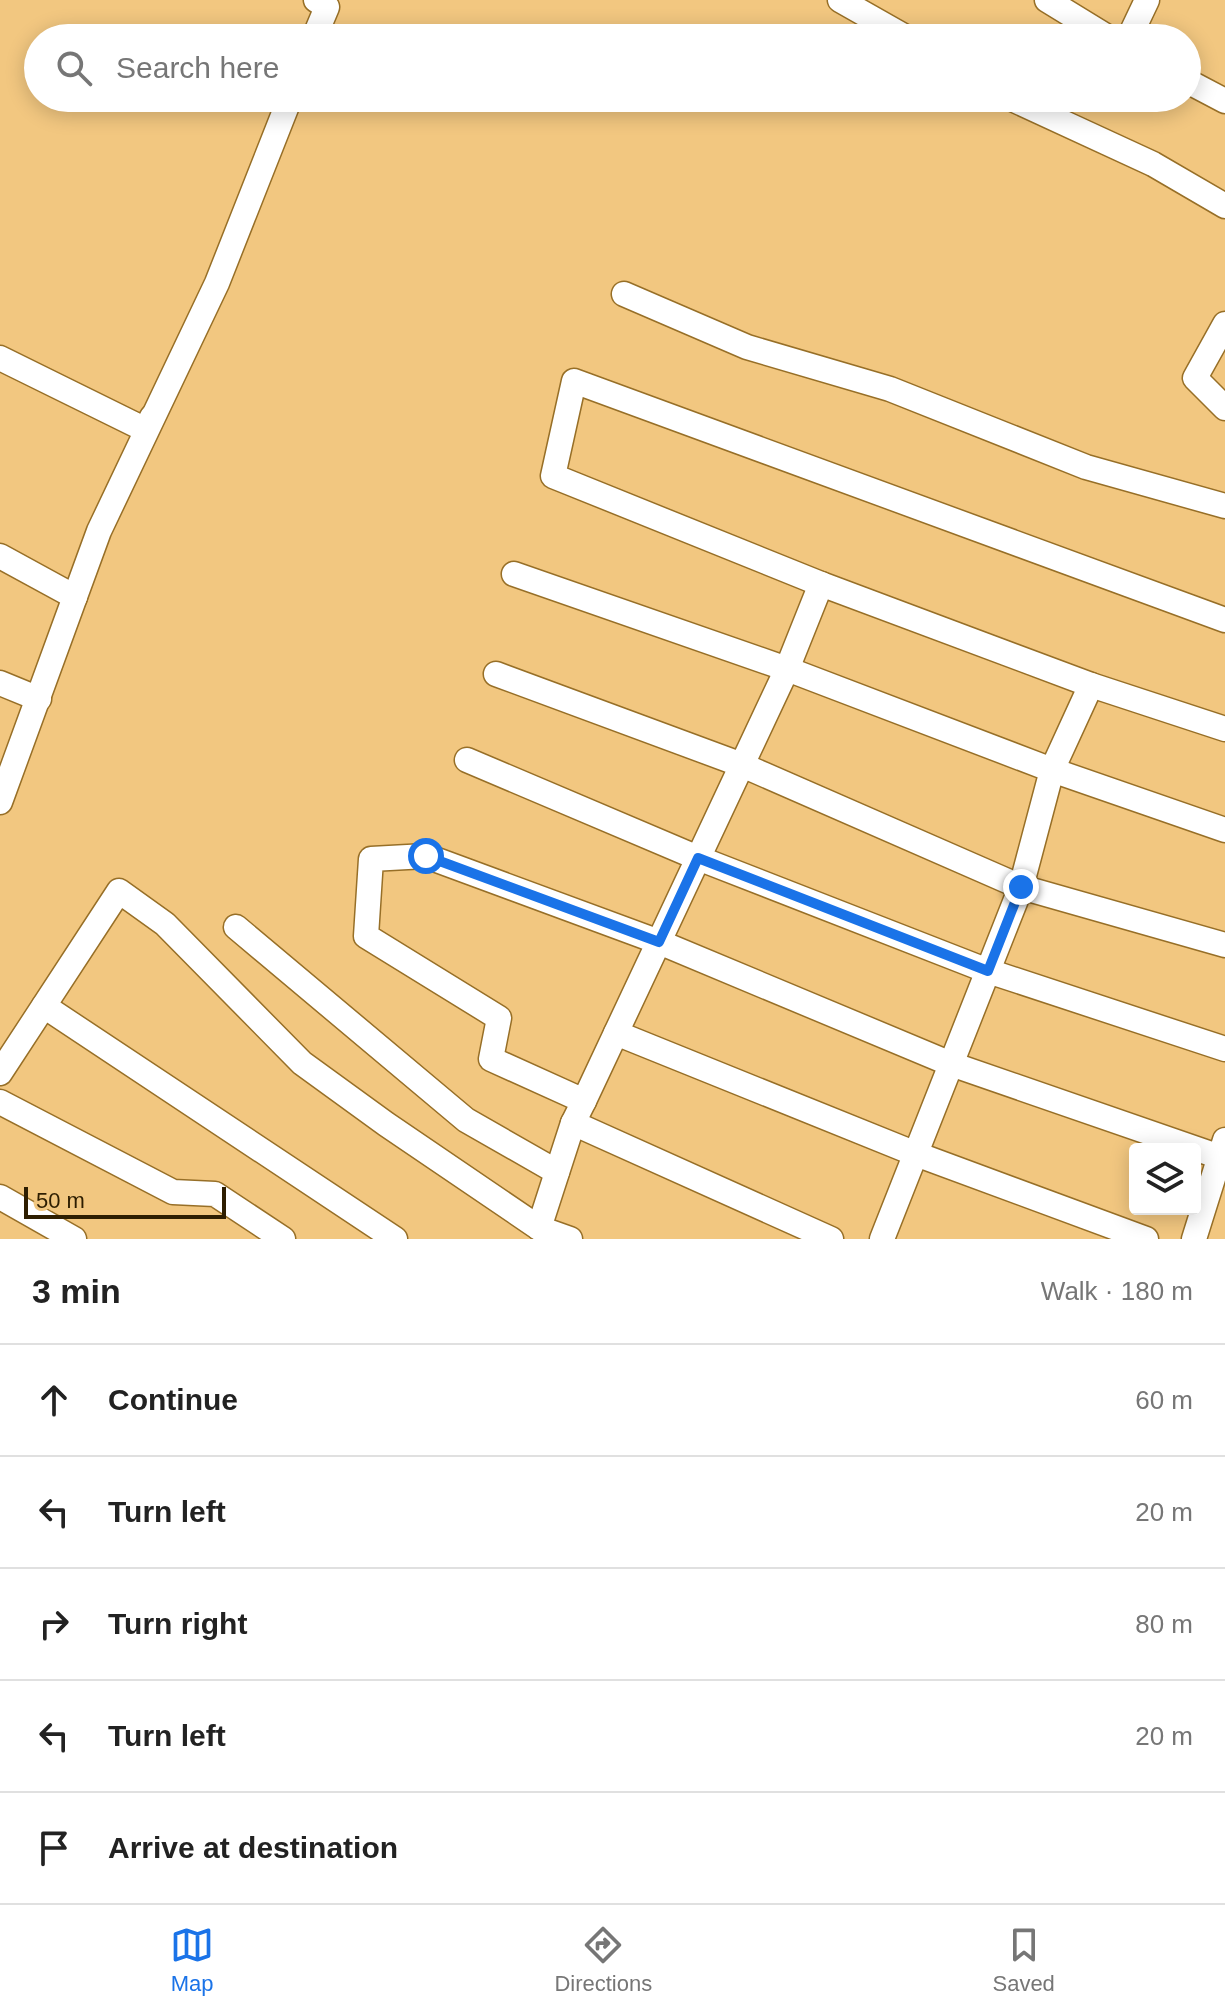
<!DOCTYPE html>
<html lang="en">
<head>
<meta charset="utf-8">
<style>
	body { margin:0; font-family:Arial,sans-serif; background:#f2f2f2; color:#222 }
	.controls { position:absolute; right:24px; bottom:24px; display:grid; overflow:hidden; border-radius:8px; box-shadow:0 4px 20px #0003 }
	.controls button { width:72px; height:72px; display:grid; place-items:center; padding:0; border:0; border-bottom:2px solid #e0e0e0; background:#fff; color:#222; font:40px sans-serif }
	.scale { position:absolute; left:24px; bottom:20px; width:202px; box-sizing:border-box; padding-left:8px; border:4px solid #2e1e01; border-top:0; font-size:22px; line-height:28px; white-space:nowrap; color:#2e1e01; -webkit-text-stroke:6px #f2c780; paint-order:stroke }
	.stop { position:absolute; width:24px; height:24px; margin:-18px; border:6px solid #1a73e8; border-radius:50%; background:#fff }
	.stop.end { background:#1a73e8; border-color:#fff; box-shadow:0 2px 8px #0008 }
	.list { margin:0; padding:0; list-style:none }
	h2 { display:flex; justify-content:space-between; align-items:center; height:104px; margin:0; padding:0 32px; font-size:34px }
	h2 small { font-size:26px; font-weight:400; color:#767676 }
	.list li { display:grid; grid-template-columns:52px 1fr auto; gap:24px; align-items:center; box-sizing:border-box; height:112px; padding:0 32px; border-top:2px solid #e0e0e0 }
	.list b { display:block; font-size:30px; white-space:nowrap }
	.list em { font-size:26px; font-style:normal; color:#767676 }
	.icon { flex:none; width:44px; height:44px; fill:none; stroke:currentColor; stroke-width:2; stroke-linecap:round; stroke-linejoin:round }
	.map { position:relative; flex:none; width:1225px; height:1239px; overflow:hidden }
	.search { position:absolute; background:#fff; box-shadow:0 4px 20px #0003; left:24px; right:24px; top:24px; height:88px; display:flex; align-items:center; gap:20px; box-sizing:border-box; padding:0 28px; border-radius:44px; color:#767676; font-size:30px }
	.sheet { height:664px; background:#fff }
	nav { display:flex; justify-content:space-around; align-items:center; box-sizing:border-box; height:112px; border-top:2px solid #e0e0e0; background:#fff; font-size:22px; color:#767676 }
	nav a { display:grid; justify-items:center; gap:4px }
	nav .on { color:#1a73e8 }
	.map>svg:first-child { display:block }
	.lines { fill:none; stroke-linecap:round; stroke-linejoin:round }
	.minor-casing { stroke:#976f27; stroke-width:27 }
	.minor { stroke:#fff; stroke-width:24 }
	.route { stroke:#1a73e8; stroke-width:10 }
</style>
</head>
<body>
<div class="map">
<svg width="1225" height="1239" viewBox="0 0 1225 1239">
	<rect width="100%" height="100%" fill="#f2c780"/>
	<g class="lines">
		<g class="minor-casing">
			<g id="minor">
				<polyline points="840,0 907,38"/>
				<polyline points="1047,0 1109,38"/>
				<polyline points="314,38 327,7 316,0"/>
				<polyline points="1129,38 1147,0"/>
				<polyline points="1187,81 1225,101"/>
				<polyline points="1010,98 1153,164 1225,206"/>
				<polyline points="624,294 747,347 890,389 1086,467 1225,506"/>
				<polyline points="1225,324 1195,378 1225,408"/>
				<polyline points="0,358 146,430 152,417"/>
				<polyline points="0,556 75,597"/>
				<polyline points="514,574 787,669 821,584 1091,685 1052,770 1225,830"/>
				<polyline points="821,584 553,476 574,381 1225,620"/>
				<polyline points="496,674 742,765 1021,887 1052,770 787,669 584,1101 573,1123 831,1239"/>
				<polyline points="0,683 39,699"/>
				<polyline points="1091,685 1225,729"/>
				<polyline points="467,760 698,858 988,971 1225,1049"/>
				<polyline points="0,802 99,531 217,283 290,98"/>
				<polyline points="236,927 466,1120 557,1172"/>
				<polyline points="44,1006 395,1239"/>
				<polyline points="616,1033 916,1154 1146,1239"/>
				<polyline points="0,1073 119,891 165,924 302,1063 386,1124 539,1228 570,1239"/>
				<polyline points="584,1101 491,1059 499,1018 366,936 371,859 426,856 659,942 951,1064 1220,1157"/>
				<polyline points="0,1102 173,1192 215,1194 283,1239"/>
				<polyline points="0,1197 74,1239"/>
				<polyline points="539,1228 573,1123"/>
				<polyline points="882,1239 1021,887 1225,945"/>
				<polyline points="1194,1239 1225,1140"/>
			</g>
		</g>
		<use href="#minor" class="minor"/>
	</g>
	<g class="lines">
		<polyline class="route" points="426,856 659,942 698,858 988,971 1021,887"/>
	</g>
</svg>
<div class="controls">
<button><svg class="icon" aria-label="layers" viewBox="0 0 24 24"><path d="M12 4l9 5-9 5-9-5zM3 14l9 5 9-5"/></svg></button>
</div>
<div class="scale">50 m</div>
<div class="stop" style="left:426px;top:856px"></div>
<div class="stop end" style="left:1021px;top:887px"></div>
<div class="search"><svg class="icon" aria-label="search" viewBox="0 0 24 24"><circle cx="10" cy="10" r="6"/><path d="M15 15l6 6"/></svg>Search here</div>
</div>
<section class="sheet">
<h2>3 min<small>Walk · 180 m</small></h2>
<ul class="list">
<li><svg class="icon" aria-label="ahead" viewBox="0 0 24 24"><path d="M12 20V5M6 11l6-6 6 6"/></svg><div><b>Continue</b></div><em>60 m</em></li>
<li><svg class="icon" aria-label="left" viewBox="0 0 24 24"><path d="M17 20v-9H6M10 6l-5 5 5 5"/></svg><div><b>Turn left</b></div><em>20 m</em></li>
<li><svg class="icon" aria-label="right" viewBox="0 0 24 24"><path d="M7 20v-9h11M14 6l5 5-5 5"/></svg><div><b>Turn right</b></div><em>80 m</em></li>
<li><svg class="icon" aria-label="left" viewBox="0 0 24 24"><path d="M17 20v-9H6M10 6l-5 5 5 5"/></svg><div><b>Turn left</b></div><em>20 m</em></li>
<li><svg class="icon" aria-label="arrive" viewBox="0 0 24 24"><path d="M6 21V4h12l-3 4 3 4H6"/></svg><div><b>Arrive at destination</b></div></li>
</ul>
</section>
<nav>
<a class="on"><svg class="icon" aria-label="map" viewBox="0 0 24 24"><path d="M3 6l6-2 6 2 6-2v14l-6 2-6-2-6 2zM9 4v14M15 6v14"/></svg>Map</a>
<a><svg class="icon" aria-label="directions" viewBox="0 0 24 24"><path d="M12 3l9 9-9 9-9-9zM9 14v-3h6M13 9l2 2-2 2"/></svg>Directions</a>
<a><svg class="icon" aria-label="saved" viewBox="0 0 24 24"><path d="M7 4h10v16l-5-4-5 4z"/></svg>Saved</a>
</nav>
</body>
</html>
